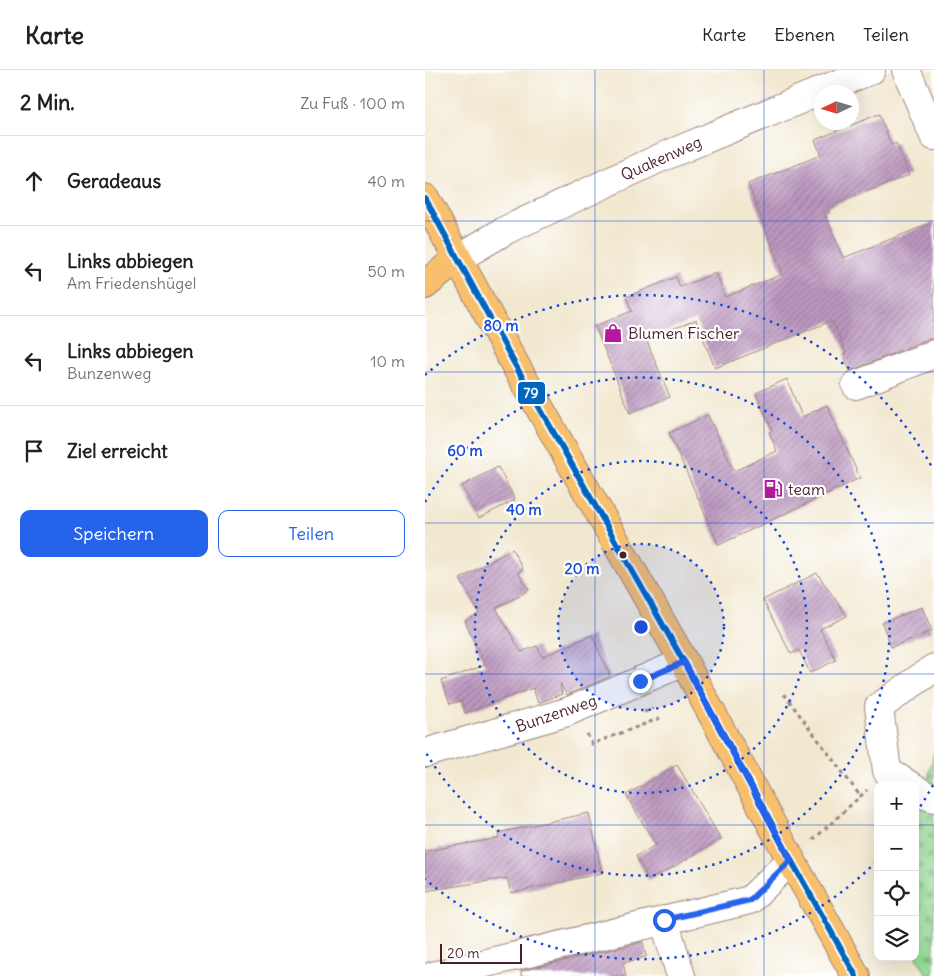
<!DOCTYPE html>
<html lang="de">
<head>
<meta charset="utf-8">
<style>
	body { margin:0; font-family:Delius,sans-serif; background:#f6f6f6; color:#202124 }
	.controls { position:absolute; right:15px; bottom:15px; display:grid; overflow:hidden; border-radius:10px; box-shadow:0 5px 20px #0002 }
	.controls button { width:45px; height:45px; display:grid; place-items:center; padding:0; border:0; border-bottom:1px solid #e0e0e0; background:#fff; color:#202124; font:25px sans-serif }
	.compass { position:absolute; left:389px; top:15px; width:45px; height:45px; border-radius:50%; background:#fff; box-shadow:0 5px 20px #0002; rotate:266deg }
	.scale { position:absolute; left:15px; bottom:12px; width:82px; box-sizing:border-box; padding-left:5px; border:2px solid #4a1f2b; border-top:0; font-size:14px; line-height:18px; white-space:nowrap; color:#4a1f2b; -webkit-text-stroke:4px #fff; paint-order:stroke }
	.stop { position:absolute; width:15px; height:15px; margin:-11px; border:4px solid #2563eb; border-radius:50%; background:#fff }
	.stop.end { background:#2563eb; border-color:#fff; box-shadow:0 1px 5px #0008 }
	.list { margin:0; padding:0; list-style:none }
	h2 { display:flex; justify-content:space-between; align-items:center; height:65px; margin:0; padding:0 20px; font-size:21px }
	h2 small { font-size:16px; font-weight:400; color:#757577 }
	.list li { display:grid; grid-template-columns:32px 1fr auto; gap:15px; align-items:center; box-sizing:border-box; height:90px; padding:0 20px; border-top:1px solid #e0e0e0 }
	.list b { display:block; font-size:19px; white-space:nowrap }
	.list p { margin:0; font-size:16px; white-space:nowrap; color:#757577 }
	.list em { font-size:16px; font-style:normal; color:#757577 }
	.actions { display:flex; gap:10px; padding:15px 20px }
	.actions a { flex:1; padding:11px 0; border:1px solid #2563eb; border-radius:10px; text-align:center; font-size:18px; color:#2563eb }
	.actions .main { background:#2563eb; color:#fff }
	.icon { flex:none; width:28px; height:28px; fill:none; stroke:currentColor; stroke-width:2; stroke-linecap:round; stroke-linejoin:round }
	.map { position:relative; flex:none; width:509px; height:906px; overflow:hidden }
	header { display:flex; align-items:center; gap:30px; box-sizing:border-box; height:70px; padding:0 25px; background:#fff; border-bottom:1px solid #e0e0e0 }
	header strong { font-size:24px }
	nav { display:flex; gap:28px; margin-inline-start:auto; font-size:18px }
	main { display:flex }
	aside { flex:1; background:#fff }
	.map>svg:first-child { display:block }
	.cemetery { fill:url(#cemetery-stones); stroke:#707e60 }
	.building { fill:url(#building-hatch) }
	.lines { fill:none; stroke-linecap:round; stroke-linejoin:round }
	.minor-casing { stroke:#9e847e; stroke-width:30 }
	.major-casing { stroke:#9e847e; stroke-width:30 }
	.highway-casing { stroke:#9e847e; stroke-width:30 }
	.path { stroke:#9e847e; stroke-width:3; stroke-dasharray:4 4; stroke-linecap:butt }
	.minor { stroke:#fff; stroke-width:28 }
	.major { stroke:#f8bf6c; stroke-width:28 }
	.highway { stroke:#f8bf6c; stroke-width:28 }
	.bus-1-casing { stroke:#fff; stroke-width:10 }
	.bus-1 { stroke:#0065bd; stroke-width:6 }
	.route { stroke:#2563eb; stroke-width:6 }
	.grid { fill:none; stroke:#1d4ed8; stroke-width:1; stroke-opacity:0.55 }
	.ring { fill:none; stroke:#1d4ed8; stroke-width:2.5; stroke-dasharray:2.5 5 }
	.bus-dot { fill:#4a1f2b; stroke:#fff; stroke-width:2 }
	.labels { text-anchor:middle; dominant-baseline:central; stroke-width:4.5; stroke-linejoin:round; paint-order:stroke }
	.street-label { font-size:16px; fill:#4a1f2b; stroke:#fff }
	.poi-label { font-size:16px; fill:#4a1f2b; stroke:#fff; text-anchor:start }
	.centre { fill:#1d4ed8; stroke:#fff; stroke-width:2.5 }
	.ring-label { font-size:15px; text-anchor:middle; font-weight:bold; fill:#1d4ed8; stroke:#fff; stroke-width:4.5; stroke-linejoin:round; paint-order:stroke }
	.line-badge { stroke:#fff; stroke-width:2 }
	.badge-label { font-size:14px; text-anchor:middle; font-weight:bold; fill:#fff }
</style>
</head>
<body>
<header>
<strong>Karte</strong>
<nav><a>Karte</a><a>Ebenen</a><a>Teilen</a></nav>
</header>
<main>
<aside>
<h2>2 Min.<small>Zu Fuß · 100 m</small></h2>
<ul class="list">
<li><svg class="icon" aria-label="ahead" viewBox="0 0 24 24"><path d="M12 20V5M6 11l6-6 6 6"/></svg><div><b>Geradeaus</b></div><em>40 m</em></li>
<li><svg class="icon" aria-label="left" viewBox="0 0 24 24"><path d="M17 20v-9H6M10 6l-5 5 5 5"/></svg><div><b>Links abbiegen</b><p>Am Friedenshügel</p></div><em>50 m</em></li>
<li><svg class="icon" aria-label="left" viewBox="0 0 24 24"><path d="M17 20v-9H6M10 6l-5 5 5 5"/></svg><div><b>Links abbiegen</b><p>Bunzenweg</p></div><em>10 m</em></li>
<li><svg class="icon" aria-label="arrive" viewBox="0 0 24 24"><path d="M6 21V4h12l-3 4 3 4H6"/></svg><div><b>Ziel erreicht</b></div></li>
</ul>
<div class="actions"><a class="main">Speichern</a><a>Teilen</a></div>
</aside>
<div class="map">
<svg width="509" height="906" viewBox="0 0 509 906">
	<defs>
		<pattern id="cemetery-stones" width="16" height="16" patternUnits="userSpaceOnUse" patternTransform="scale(1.25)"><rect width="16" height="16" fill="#95dc96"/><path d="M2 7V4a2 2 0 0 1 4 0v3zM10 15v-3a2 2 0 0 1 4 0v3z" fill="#82bc81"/></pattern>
		<pattern id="building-hatch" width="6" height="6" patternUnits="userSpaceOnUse" patternTransform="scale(1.25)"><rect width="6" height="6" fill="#bb97bf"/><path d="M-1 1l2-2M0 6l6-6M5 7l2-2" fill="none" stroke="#9a7b9b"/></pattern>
	</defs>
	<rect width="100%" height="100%" fill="#fff"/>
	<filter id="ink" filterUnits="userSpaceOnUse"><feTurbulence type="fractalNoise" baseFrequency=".02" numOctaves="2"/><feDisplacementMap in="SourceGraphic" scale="10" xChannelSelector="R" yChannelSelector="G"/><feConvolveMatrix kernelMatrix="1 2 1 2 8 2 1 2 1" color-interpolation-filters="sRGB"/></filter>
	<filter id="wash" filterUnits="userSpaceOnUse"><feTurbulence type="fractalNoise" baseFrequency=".0096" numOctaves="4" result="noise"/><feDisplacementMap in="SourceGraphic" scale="20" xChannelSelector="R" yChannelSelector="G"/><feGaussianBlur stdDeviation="1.12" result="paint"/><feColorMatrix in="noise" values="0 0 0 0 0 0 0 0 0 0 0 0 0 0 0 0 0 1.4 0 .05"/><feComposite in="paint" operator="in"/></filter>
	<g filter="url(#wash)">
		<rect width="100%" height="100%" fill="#f2e8d0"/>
		<polygon class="cemetery" points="509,682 509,906 503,906 490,884 490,767"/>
		<g id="blocks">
			<g class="building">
				<polygon points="454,44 466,75 471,73 484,105 403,137 404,140 399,142 418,188 509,152 509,269 503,269 425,301 419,284 421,283 408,252 406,253 406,251 290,298 271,250 221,269 245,327 205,343 170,256 207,241 201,227 251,207 255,217 291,203 300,227 358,204 323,114 396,85 390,70"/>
				<polygon points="362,309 377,347 402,335 435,408 294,475 244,363 283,345 309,401 352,381 344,362 347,360 331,323"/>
				<polygon points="73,397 90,430 54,448 37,416"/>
				<polygon points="87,479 98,499 93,502 104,520 71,538 96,582 112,576 117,587 167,565 185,606 142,625 135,613 137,624 113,633 108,618 40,643 36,631 25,634 16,611 60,595 40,551 54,543 35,509"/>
				<polygon points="392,503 422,546 395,559 411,590 385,603 374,580 366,584 338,530"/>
				<polygon points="497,537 507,561 466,577 457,553"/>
				<polygon points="252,695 296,769 245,799 223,810 211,786 231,775 201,725"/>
				<polygon points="164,743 177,803 86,823 82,808 0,821 0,781 74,768 73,763"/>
				<polygon points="218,872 221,887 198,893 201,906 96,906 96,901"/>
			</g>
		</g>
	</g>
	<g filter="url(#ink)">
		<use href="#blocks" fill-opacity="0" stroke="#9e847e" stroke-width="1"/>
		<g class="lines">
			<g class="minor-casing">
				<g id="minor">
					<polyline points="481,0 509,66"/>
					<polyline points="32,189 81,160 235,88 446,0"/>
					<polyline points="431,315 509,284"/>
					<polyline points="0,683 142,642 259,592"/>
					<polyline points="484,715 462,701 454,637 509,598"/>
					<polyline points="490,719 500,725 509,728"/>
					<polyline points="239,850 256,906"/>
					<polyline points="7,906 325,830 366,790"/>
				</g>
			</g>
			<g class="major-casing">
				<polyline id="major" points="0,128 88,291 259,592 366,790 431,906"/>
			</g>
			<g class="highway-casing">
				<polyline id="highway" points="0,215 32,189"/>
			</g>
			<g class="path">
				<polyline points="359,624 436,727"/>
				<polyline points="219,642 228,639"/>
				<polyline points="162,664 167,674 238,647"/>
				<polyline points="388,770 442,720"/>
			</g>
			<use href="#minor" class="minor"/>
			<use href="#major" class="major"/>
			<use href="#highway" class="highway"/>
			<g class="bus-1-casing">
				<polyline id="bus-1" points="0,128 88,291 259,592 366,790 431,906"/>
			</g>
			<use href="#bus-1" class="bus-1"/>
		</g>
	</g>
	<g class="lines" filter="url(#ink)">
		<polyline class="route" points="215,611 259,592 366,790 325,830 239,850"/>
	</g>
	<path class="grid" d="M170,0V906M339,0V906M0,151H509M0,302H509M0,453H509M0,604H509M0,755H453M490,755H509"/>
	<circle cx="216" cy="557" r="83" fill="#1d4ed8" fill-opacity=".12"/>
	<g class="ring">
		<circle cx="216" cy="557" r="83"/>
		<circle cx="216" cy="557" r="166"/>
		<path d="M0 432A249 249 0 1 1 0 681"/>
		<path d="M508 715A332 332 0 0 1 491 743M451 792A332 332 0 0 1 0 809M0 305A332 332 0 0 1 508 399"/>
	</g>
	<defs>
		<g id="shop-bare" transform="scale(1.5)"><path d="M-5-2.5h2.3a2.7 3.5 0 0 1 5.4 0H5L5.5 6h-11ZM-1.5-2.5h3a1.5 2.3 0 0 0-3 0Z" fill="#b5179e" stroke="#fff" stroke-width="2.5" paint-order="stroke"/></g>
		<g id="fuel-bare" transform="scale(1.5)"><path d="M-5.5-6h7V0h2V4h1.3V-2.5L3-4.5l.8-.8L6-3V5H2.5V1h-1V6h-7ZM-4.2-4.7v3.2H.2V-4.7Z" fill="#b5179e" stroke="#fff" stroke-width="2.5" paint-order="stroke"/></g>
	</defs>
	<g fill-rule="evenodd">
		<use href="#shop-bare" x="188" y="263"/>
		<use href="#fuel-bare" x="348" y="419"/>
	</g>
	<circle class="bus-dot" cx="198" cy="485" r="4.5"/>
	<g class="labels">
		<g class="street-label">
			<text transform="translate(236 88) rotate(-24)">Quakenweg</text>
			<text transform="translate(131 643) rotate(-19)">Bunzenweg</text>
		</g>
		<g class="poi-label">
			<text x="203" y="263">Blumen Fischer</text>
			<text x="363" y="419">team</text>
		</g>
	</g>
	<circle cx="216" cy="557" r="8" class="centre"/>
	<g class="ring-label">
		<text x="76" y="261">80 m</text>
		<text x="40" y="386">60 m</text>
		<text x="99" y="445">40 m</text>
		<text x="157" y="504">20 m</text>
	</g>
	<rect class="line-badge" x="92" y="311" width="29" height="24" rx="5" fill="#0065bd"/>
	<g class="badge-label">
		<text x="106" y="328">79</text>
	</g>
</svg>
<div class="controls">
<button>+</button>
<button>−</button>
<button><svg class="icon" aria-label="locate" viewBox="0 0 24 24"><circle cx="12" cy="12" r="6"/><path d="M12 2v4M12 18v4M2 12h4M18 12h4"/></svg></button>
<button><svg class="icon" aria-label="layers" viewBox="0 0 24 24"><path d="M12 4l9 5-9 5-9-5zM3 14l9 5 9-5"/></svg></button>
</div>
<svg class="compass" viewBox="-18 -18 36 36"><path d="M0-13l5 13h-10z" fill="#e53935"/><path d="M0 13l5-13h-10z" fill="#757577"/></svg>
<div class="scale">20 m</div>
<div class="stop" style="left:239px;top:850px"></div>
<div class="stop end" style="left:215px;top:611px"></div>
</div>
</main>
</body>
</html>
